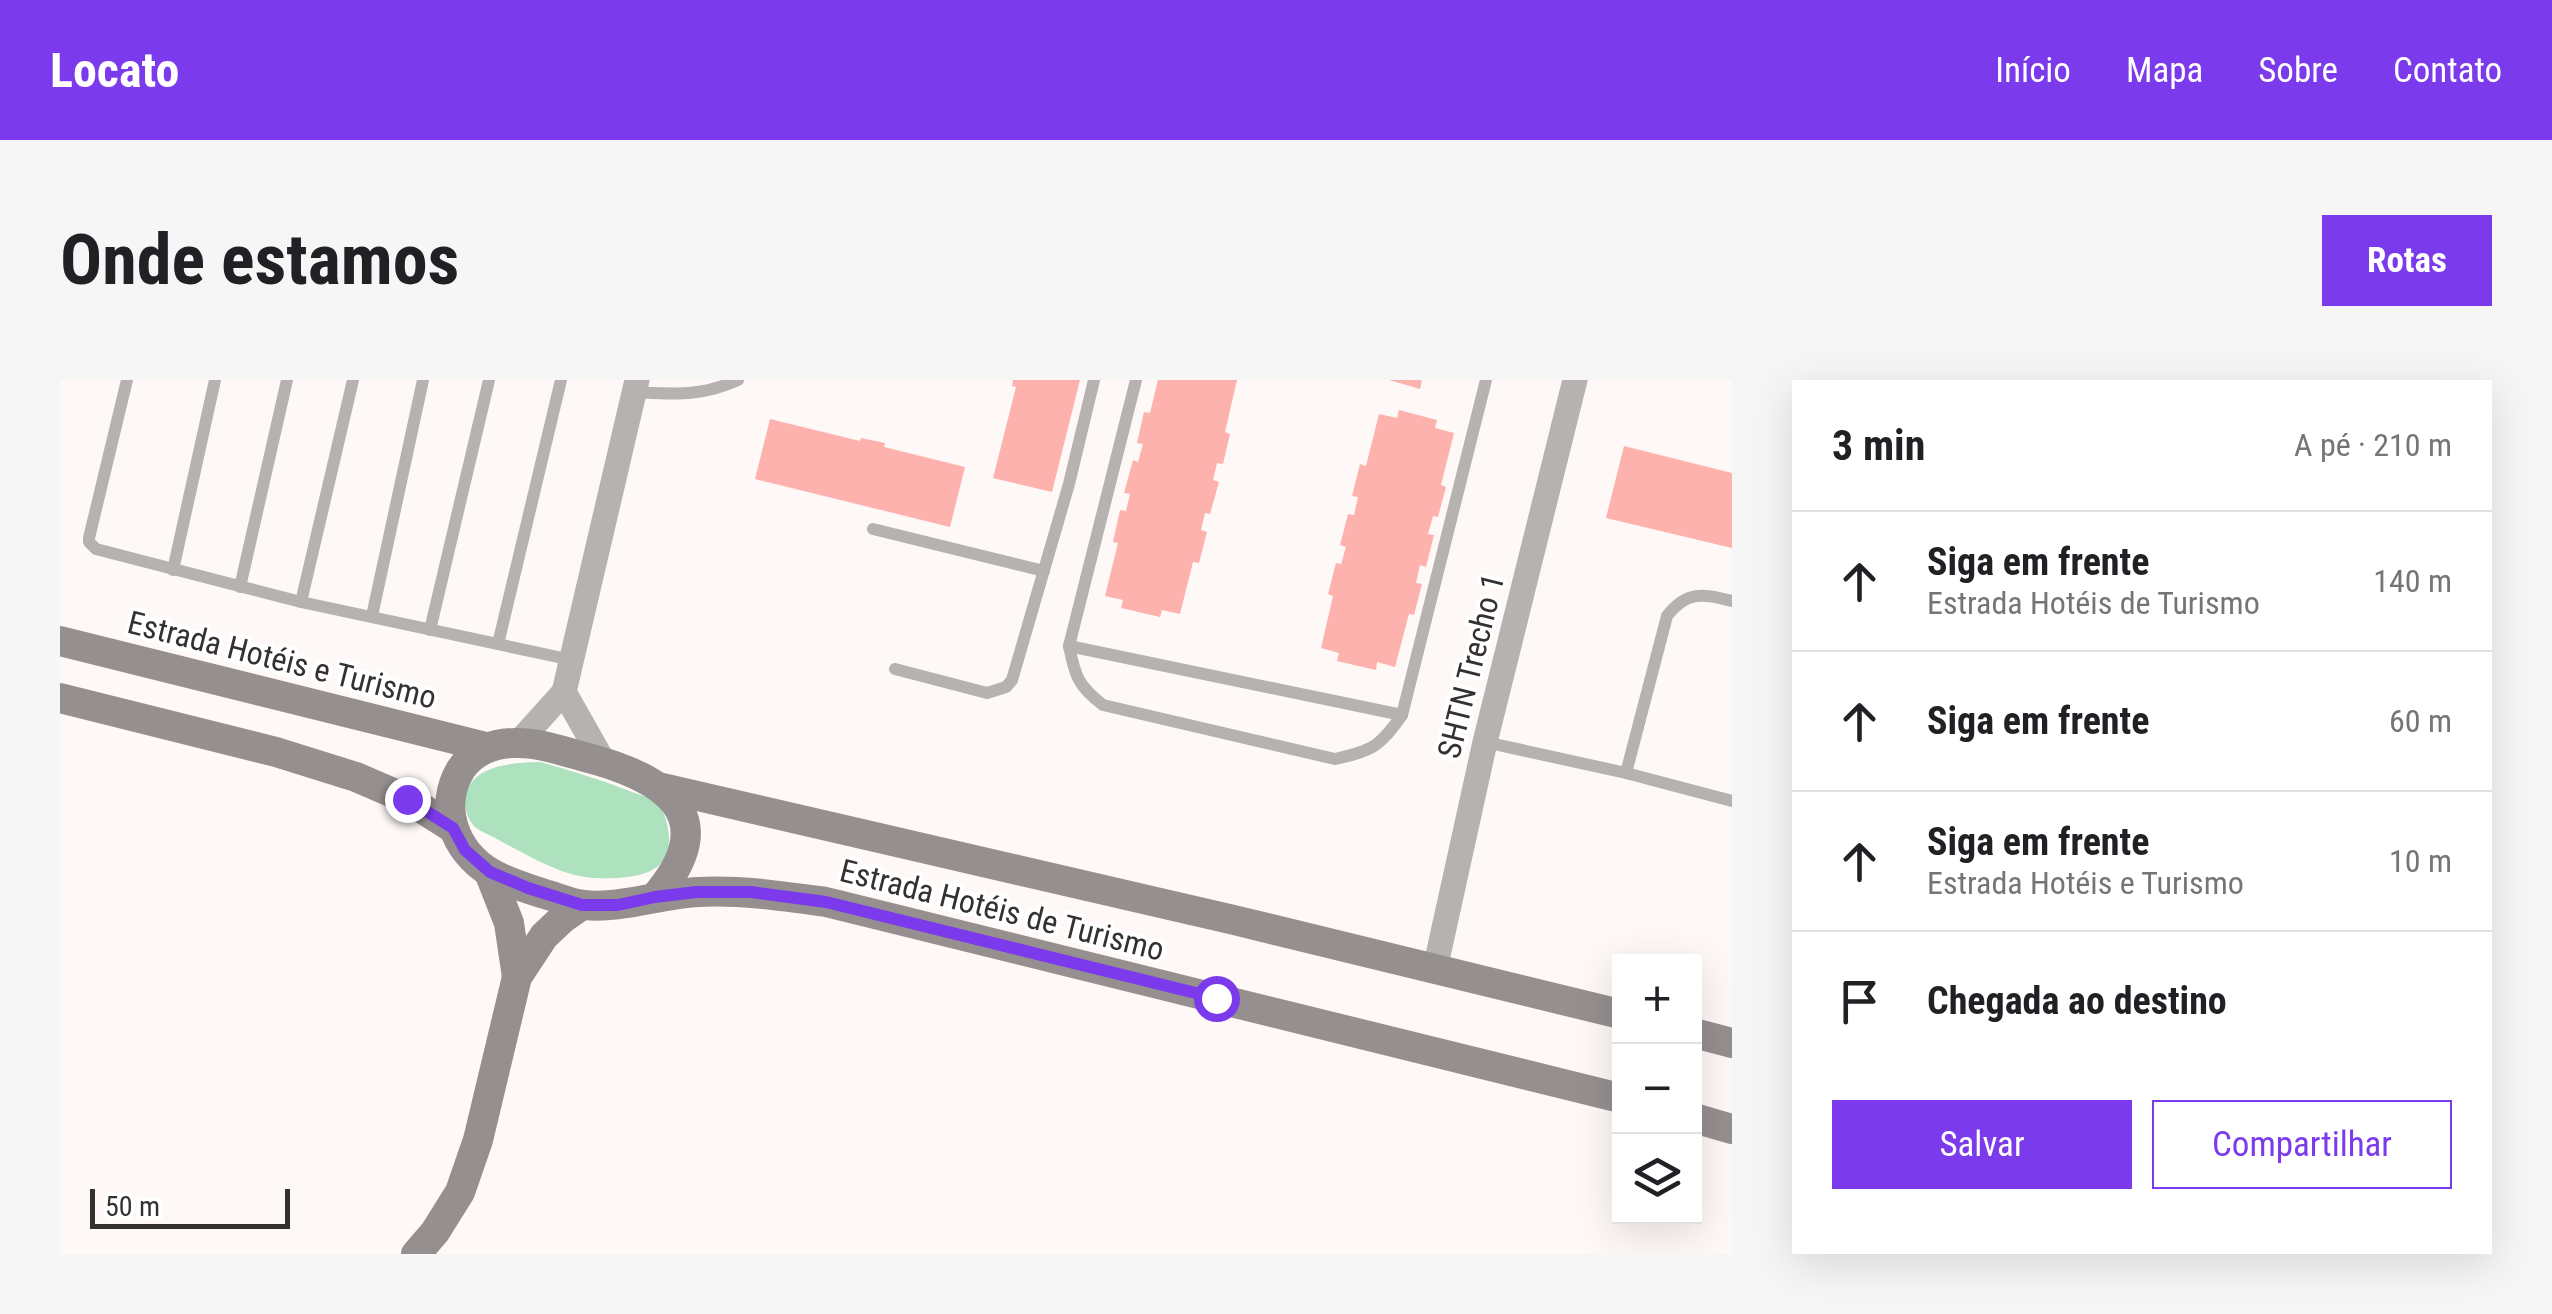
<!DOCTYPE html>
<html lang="pt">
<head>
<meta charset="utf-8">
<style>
	body { margin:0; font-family:"Roboto Condensed",sans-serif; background:#f6f6f6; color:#202124 }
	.controls { position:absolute; right:30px; bottom:30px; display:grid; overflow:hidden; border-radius:0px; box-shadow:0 10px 40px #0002 }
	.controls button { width:90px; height:90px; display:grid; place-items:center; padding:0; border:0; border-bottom:2px solid #e0e0e0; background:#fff; color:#202124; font:50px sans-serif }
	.scale { position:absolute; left:30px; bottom:25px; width:200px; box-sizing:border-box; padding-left:10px; border:5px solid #353130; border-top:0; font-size:28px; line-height:35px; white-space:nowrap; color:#353130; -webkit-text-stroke:8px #fff; paint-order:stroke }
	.stop { position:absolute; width:30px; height:30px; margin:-22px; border:8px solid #7c3aed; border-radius:50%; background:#fff }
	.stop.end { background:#7c3aed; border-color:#fff; box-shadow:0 2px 10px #0008 }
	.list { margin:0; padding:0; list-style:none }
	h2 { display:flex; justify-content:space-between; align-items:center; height:130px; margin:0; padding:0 40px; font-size:42px }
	h2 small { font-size:32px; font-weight:400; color:#757577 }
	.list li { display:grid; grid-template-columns:65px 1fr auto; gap:30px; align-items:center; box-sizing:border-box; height:140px; padding:0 40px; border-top:2px solid #e0e0e0 }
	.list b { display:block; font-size:38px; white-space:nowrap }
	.list p { margin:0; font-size:32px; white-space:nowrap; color:#757577 }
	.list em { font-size:32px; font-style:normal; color:#757577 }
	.actions { display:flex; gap:20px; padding:30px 40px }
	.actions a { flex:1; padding:22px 0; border:2px solid #7c3aed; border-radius:0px; text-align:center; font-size:35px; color:#7c3aed }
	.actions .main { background:#7c3aed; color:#fff }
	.icon { flex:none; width:55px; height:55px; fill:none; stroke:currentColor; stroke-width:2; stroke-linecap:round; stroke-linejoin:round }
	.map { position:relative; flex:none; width:1672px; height:874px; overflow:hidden; border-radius:0px }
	header { display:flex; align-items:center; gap:60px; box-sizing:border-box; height:140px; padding:0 50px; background:#7c3aed; color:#fff }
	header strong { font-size:48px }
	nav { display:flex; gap:55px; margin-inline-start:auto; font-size:35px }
	.intro { display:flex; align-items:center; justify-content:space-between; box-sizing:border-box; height:240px; padding:0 60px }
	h1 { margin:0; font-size:70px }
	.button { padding:25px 45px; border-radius:0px; background:#7c3aed; color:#fff; font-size:35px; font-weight:700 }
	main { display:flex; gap:60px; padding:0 60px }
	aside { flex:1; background:#fff; border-radius:0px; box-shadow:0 10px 40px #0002 }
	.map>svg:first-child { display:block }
	.green { fill:#aee2bf }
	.building { fill:#fdb2ad }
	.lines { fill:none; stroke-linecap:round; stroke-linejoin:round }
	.lane { stroke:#b6b2b2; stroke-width:12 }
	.street { stroke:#b6b2b2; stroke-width:25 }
	.secondary { stroke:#968f8f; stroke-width:30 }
	.route { stroke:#7c3aed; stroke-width:12 }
	.labels { text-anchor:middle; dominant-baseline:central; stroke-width:8; stroke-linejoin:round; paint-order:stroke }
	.street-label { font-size:32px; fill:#353130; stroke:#fff }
</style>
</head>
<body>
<header>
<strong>Locato</strong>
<nav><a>Início</a><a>Mapa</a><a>Sobre</a><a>Contato</a></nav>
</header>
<div class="intro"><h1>Onde estamos</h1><a class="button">Rotas</a></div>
<main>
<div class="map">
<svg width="1672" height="874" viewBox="0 0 1672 874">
	<rect width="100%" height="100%" fill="#fef8f7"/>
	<path class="green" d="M480,382C510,390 538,399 567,410C576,414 588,416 595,422C604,429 606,439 608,449C617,498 569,499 534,498C502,497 463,473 435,458C429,455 420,451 415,447C408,440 404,429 405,419C410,384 452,383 480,382Z"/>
	<g class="building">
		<polygon points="953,0 1020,0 992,112 933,98 956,7 952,6"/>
		<polygon points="1098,0 1177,0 1165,52 1170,54 1163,84 1157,83 1153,100 1159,102 1150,134 1145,133 1141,150 1147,152 1139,183 1133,182 1120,234 1102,230 1100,237 1061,228 1063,220 1045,216 1058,163 1053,162 1060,130 1066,131 1070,114 1064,113 1073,80 1078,82 1083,64 1077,63 1084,32 1090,33"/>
		<polygon points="1329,0 1362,0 1360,9"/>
		<polygon points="1339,30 1377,40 1375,48 1394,53 1381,105 1386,107 1378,137 1373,136 1368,154 1374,155 1366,187 1360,185 1356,203 1362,204 1354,235 1349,234 1335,287 1317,282 1316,290 1277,281 1279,273 1261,268 1273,216 1268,214 1276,183 1281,184 1286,167 1280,165 1288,134 1294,135 1298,117 1292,116 1300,84 1306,86 1319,34 1337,38"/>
		<polygon points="710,39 800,61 801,58 825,63 824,67 905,87 890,147 695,99"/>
		<polygon points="1564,66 1672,93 1672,168 1546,138"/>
	</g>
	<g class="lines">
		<g class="lane">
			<polyline points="67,0 29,158 29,162 36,169 241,222 512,280"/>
			<path d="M1076,0L1009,266C1015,296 1018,306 1043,325L1275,379C1313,371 1320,366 1342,335L1426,0"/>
			<path d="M574,12C615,14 640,17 678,0"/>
			<polyline points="813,149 984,191"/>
			<polyline points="113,190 155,0"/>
			<polyline points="180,207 227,0"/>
			<polyline points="241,222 293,0"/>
			<polyline points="312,236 363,0"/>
			<polyline points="370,250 429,0"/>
			<polyline points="438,264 501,0"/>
			<polyline points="1009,266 1342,335"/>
			<polyline points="835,289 927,313 946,307 952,300 1009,104 1034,0"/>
			<polyline points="1425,362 1566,393 1672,421"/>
			<path d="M1566,393L1607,236C1627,210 1643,214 1672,221"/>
		</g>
		<g class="street">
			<polyline points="504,312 543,381"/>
			<polyline points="458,363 504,312 577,0"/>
			<polyline points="1375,589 1425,362 1515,0"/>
		</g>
		<g class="secondary">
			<polyline points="0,261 426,367"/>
			<polyline points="0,318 216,372 296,397 347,419 393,448"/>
			<polyline points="603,408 1174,540 1560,634"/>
			<polyline points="429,492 449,543 457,597"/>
			<path d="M595,517C667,434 601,396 521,376C499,370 476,362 454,363C434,363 413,371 401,389C378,426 394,471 431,493C448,503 469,509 488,515C499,518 512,524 524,525C562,529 599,514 638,512C682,510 723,516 766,522L1560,718"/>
			<polyline points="1634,653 1672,663"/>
			<polyline points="1634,738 1672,749"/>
			<polyline points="356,874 375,852 400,812 418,760 457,597 484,556 502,539 522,525"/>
		</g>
	</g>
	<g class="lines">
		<polyline class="route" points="347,419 393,448 405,470 430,492 468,508 522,525 558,525 595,517 636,512 691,512 766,522 1156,618"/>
	</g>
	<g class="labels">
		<g class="street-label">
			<text transform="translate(222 280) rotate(14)">Estrada Hotéis e Turismo</text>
			<text transform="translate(1411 286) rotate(-76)">SHTN Trecho 1</text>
			<text transform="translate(942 530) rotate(14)">Estrada Hotéis de Turismo</text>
		</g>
	</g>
</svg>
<div class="controls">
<button>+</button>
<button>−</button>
<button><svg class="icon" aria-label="layers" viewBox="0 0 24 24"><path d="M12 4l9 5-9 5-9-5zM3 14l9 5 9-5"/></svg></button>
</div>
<div class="scale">50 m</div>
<div class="stop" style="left:1156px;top:618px"></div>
<div class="stop end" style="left:347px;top:419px"></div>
</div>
<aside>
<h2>3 min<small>A pé · 210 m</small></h2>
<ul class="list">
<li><svg class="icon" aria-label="ahead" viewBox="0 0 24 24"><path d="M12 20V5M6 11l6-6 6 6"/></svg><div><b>Siga em frente</b><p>Estrada Hotéis de Turismo</p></div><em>140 m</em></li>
<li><svg class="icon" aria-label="ahead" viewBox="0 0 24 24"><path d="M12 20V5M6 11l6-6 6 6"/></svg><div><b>Siga em frente</b></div><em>60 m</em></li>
<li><svg class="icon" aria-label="ahead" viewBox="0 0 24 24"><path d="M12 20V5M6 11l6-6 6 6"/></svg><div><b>Siga em frente</b><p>Estrada Hotéis e Turismo</p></div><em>10 m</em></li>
<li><svg class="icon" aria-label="arrive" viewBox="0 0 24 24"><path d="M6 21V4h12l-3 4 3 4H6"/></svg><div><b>Chegada ao destino</b></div></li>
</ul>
<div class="actions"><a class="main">Salvar</a><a>Compartilhar</a></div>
</aside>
</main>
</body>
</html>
